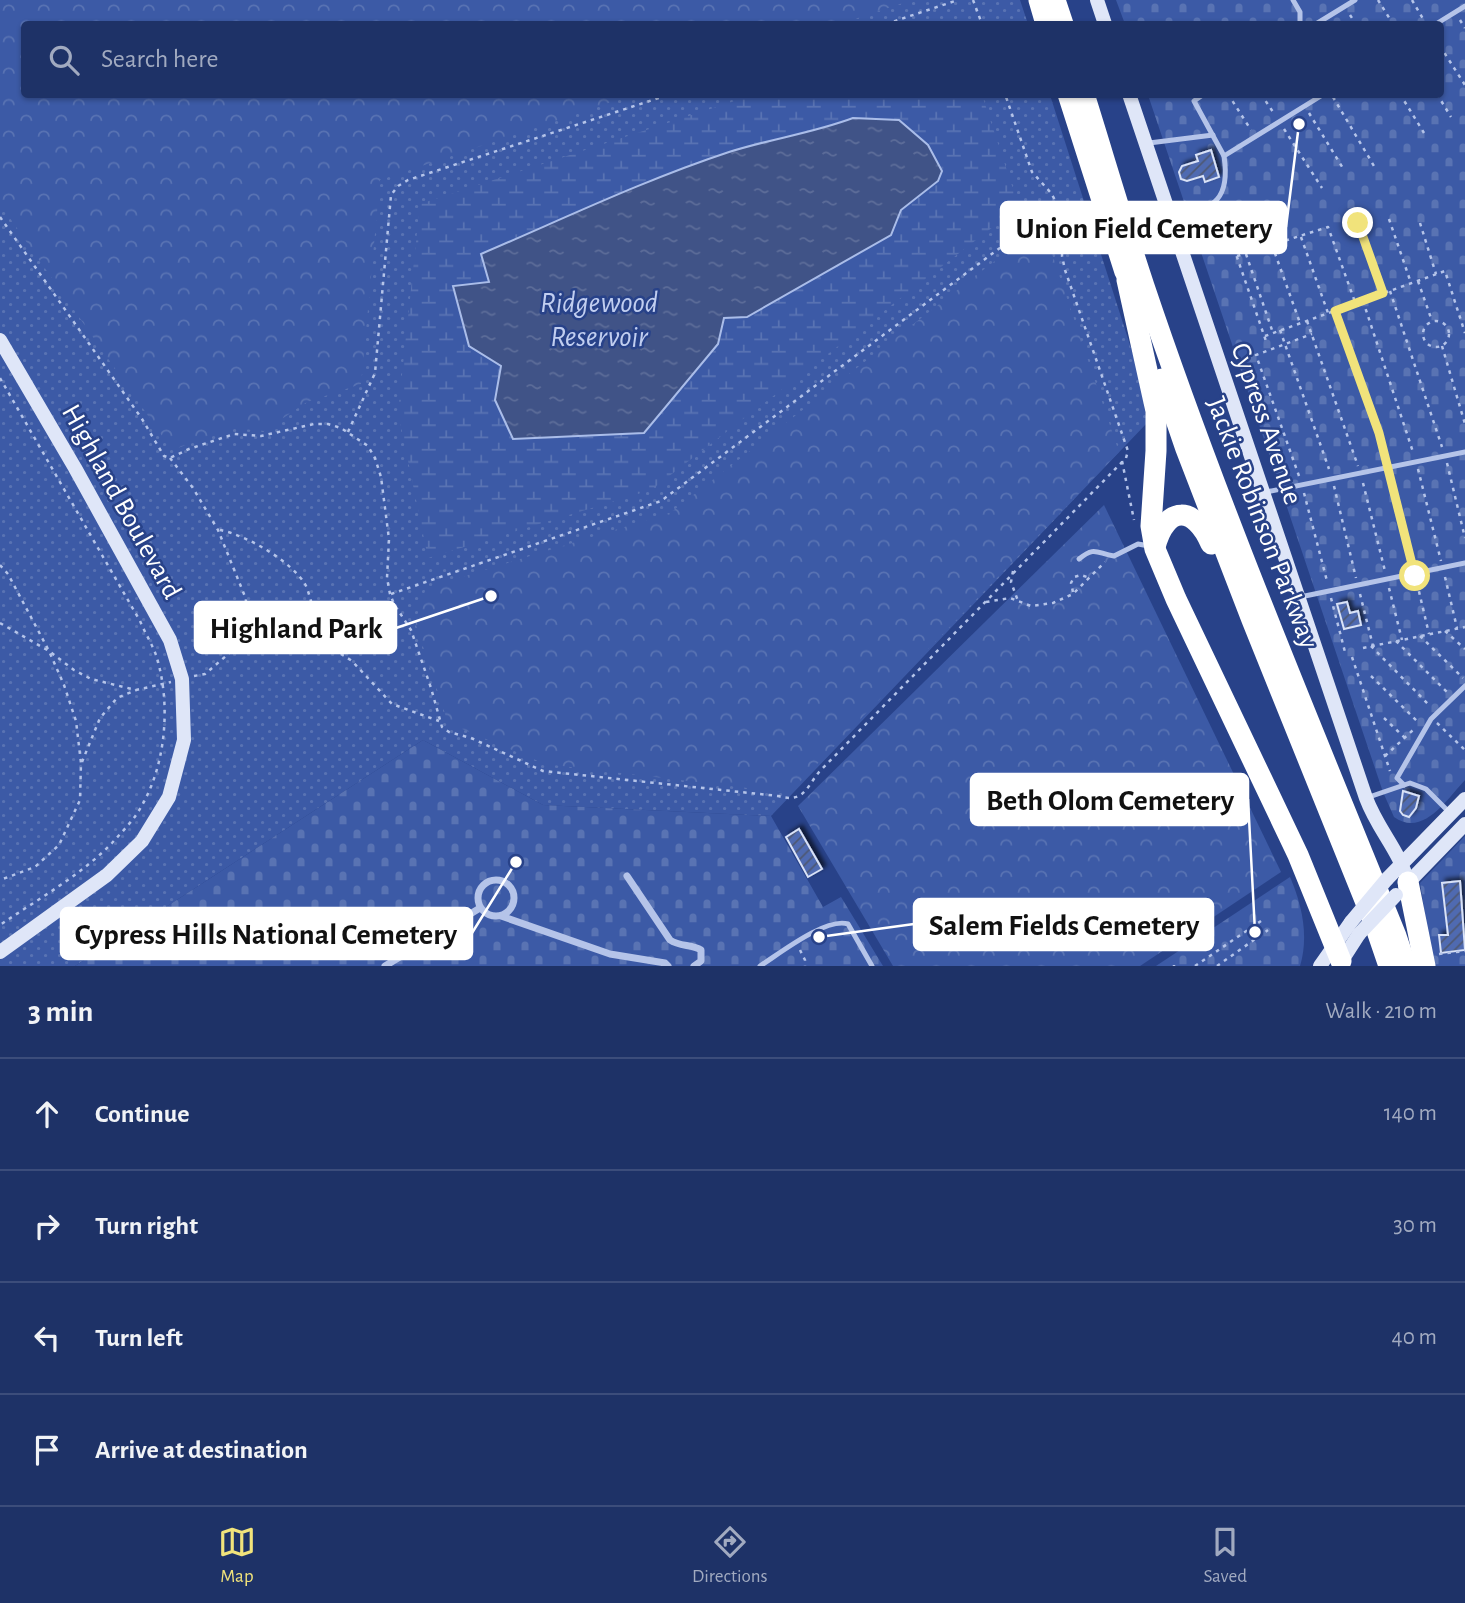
<!DOCTYPE html>
<html lang="en">
<head>
<meta charset="utf-8">
<style>
	body { margin:0; font-family:"Alegreya Sans",sans-serif; background:#263a6d; color:#f1f3f6 }
	.stop { position:absolute; width:21px; height:21px; margin:-16px; border:5px solid #f1e37b; border-radius:50%; background:#fff }
	.stop.end { background:#f1e37b; border-color:#fff; box-shadow:0 2px 7px #0008 }
	.list { margin:0; padding:0; list-style:none }
	h2 { display:flex; justify-content:space-between; align-items:center; height:91px; margin:0; padding:0 28px; font-size:30px }
	h2 small { font-size:23px; font-weight:400; color:#a1aac0 }
	.list li { display:grid; grid-template-columns:46px 1fr auto; gap:21px; align-items:center; box-sizing:border-box; height:112px; padding:0 28px; border-top:2px solid #3c4d7b }
	.list b { display:block; font-size:26px; white-space:nowrap }
	.list em { font-size:23px; font-style:normal; color:#a1aac0 }
	.icon { flex:none; width:38px; height:38px; fill:none; stroke:currentColor; stroke-width:2; stroke-linecap:round; stroke-linejoin:round }
	.map { position:relative; flex:none; width:1465px; height:966px; overflow:hidden }
	.search { position:absolute; background:#1e3267; box-shadow:0 2px 5px #0004; left:21px; right:21px; top:21px; height:77px; display:flex; align-items:center; gap:18px; box-sizing:border-box; padding:0 24px; border-radius:7px; color:#a1aac0; font-size:26px }
	.sheet { height:539px; background:#1e3267 }
	nav { display:flex; justify-content:space-around; align-items:center; box-sizing:border-box; height:98px; border-top:2px solid #3c4d7b; background:#1e3267; font-size:19px; color:#a1aac0 }
	nav a { display:grid; justify-items:center; gap:4px }
	nav .on { color:#f1e37b }
	.map>svg:first-child { display:block }
	.green { fill:url(#green-dots) }
	.forest { fill:url(#forest-crowns) }
	.wetland { fill:url(#wetland-marsh); fill-rule:evenodd }
	.cemetery { fill:url(#cemetery-stones) }
	.water { fill:url(#water-ripples); stroke:#aabde9; stroke-width:2 }
	.building { fill:url(#building-hatch); stroke:#d9e2f7; stroke-width:2; filter:url(#shadow) }
	.lines { fill:none; stroke-linecap:round; stroke-linejoin:round }
	.path { stroke:#b5c4e9; stroke-width:2.5; stroke-dasharray:3.5 5; stroke-linecap:butt }
	.lane { stroke:#b5c4e9; stroke-width:5 }
	.street { stroke:#b5c4e9; stroke-width:7 }
	.secondary { stroke:#dfe6f8; stroke-width:14 }
	.highway { stroke:#fff; stroke-width:21 }
	.secondary-bridge { stroke:#dfe6f8; stroke-width:14 }
	.route { stroke:#f1e37b; stroke-width:9 }
	.labels { text-anchor:middle; dominant-baseline:central; stroke-width:5; stroke-linejoin:round; paint-order:stroke }
	.street-label { font-size:28px; fill:#fff; stroke:#284289 }
	.water-label { font-size:30px; font-style:italic; fill:#c1cef0; stroke:#284289 }
	.leader { fill:none; stroke:#fff; stroke-width:2.5 }
	.callout-dot { fill:#fff; stroke:#284289; stroke-width:2.5 }
	.callout { fill:#fff; stroke:#fff; stroke-width:2.5 }
	.callout-label { font-size:30px; text-anchor:middle; font-weight:bold; fill:#111 }
</style>
</head>
<body>
<div class="map">
<svg width="1465" height="966" viewBox="0 0 1465 966">
	<defs>
		<pattern id="green-dots" width="8" height="8" patternUnits="userSpaceOnUse" patternTransform="scale(1.75)"><rect width="8" height="8" fill="#3c5aa6"/><path d="M2 2h.1M6 6h.1" fill="none" stroke="#5973b3" stroke-width="1.8" stroke-linecap="round"/></pattern>
		<pattern id="forest-crowns" width="20" height="18" patternUnits="userSpaceOnUse" patternTransform="scale(1.75)"><rect width="20" height="18" fill="#3c5aa6"/><path d="M2 6a3 3 0 1 1 6 0M12 15a3 3 0 1 1 6 0" fill="none" stroke="#5973b3"/></pattern>
		<pattern id="wetland-marsh" width="20" height="14" patternUnits="userSpaceOnUse" patternTransform="scale(1.75)"><rect width="20" height="14" fill="#3c5aa6"/><path d="M1 5h8M5 5V1M11 12h8M15 12V8" fill="none" stroke="#5973b3"/></pattern>
		<pattern id="cemetery-stones" width="16" height="16" patternUnits="userSpaceOnUse" patternTransform="scale(1.75)"><rect width="16" height="16" fill="#3c5aa6"/><path d="M2 7V4a2 2 0 0 1 4 0v3zM10 15v-3a2 2 0 0 1 4 0v3z" fill="#5973b3"/></pattern>
		<pattern id="water-ripples" width="26" height="14" patternUnits="userSpaceOnUse" patternTransform="scale(1.75)"><rect width="26" height="14" fill="#405387"/><path d="M2 4q2-2 4 0t4 0M15 11q2-2 4 0t4 0" fill="none" stroke="#5d6d99"/></pattern>
		<pattern id="building-hatch" width="6" height="6" patternUnits="userSpaceOnUse" patternTransform="scale(1.75)"><rect width="6" height="6" fill="#506bb1"/><path d="M-1 1l2-2M0 6l6-6M5 7l2-2" fill="none" stroke="#4e5874"/></pattern>
		<filter id="shadow"><feDropShadow dx="3.5" dy="-3.5" stdDeviation="2" flood-color="#0009"/></filter>
	</defs>
	<rect width="100%" height="100%" fill="#284289"/>
	<polygon class="green" points="0,0 1020,0 1028,24 24,24 24,94 1050,95 1138,370 1147,423 771,816 543,805 423,740 75,966 0,966"/>
	<g class="forest">
		<polygon points="0,0 912,0 840,24 24,24 24,94 632,95 380,180 361,384 307,402 264,431 234,428 172,450 0,204"/>
		<polygon points="1027,236 1046,236 1119,452 789,793 545,764 448,723 415,622 426,588 670,513"/>
		<polygon points="1104,505 1281,872 1140,966 893,966 798,806"/>
	</g>
	<path class="wetland" d="M753,95H982L1019,207L651,490L428,558L398,412L420,204ZM853,118L938,181L901,210L890,235L724,318L718,344L495,400L501,366L469,346L453,286L489,282L481,253C564,219 644,179 729,152C770,139 813,133 853,118Z"/>
	<g class="cemetery">
		<path d="M1116,0H1465V780C1447,799 1423,838 1394,817L1383,792L1148,95L1440,94V24H1125Z"/>
		<polygon points="423,740 543,805 771,816 823,907 841,897 883,966 75,966"/>
		<polygon points="1465,836 1465,966 1433,966 1420,883"/>
		<path d="M1290,877C1302,905 1309,936 1300,966H1156Z"/>
	</g>
	<path class="water" d="M853,118L899,120L928,145L942,171L938,181L901,210L891,235L747,317L724,318L718,344L644,433L513,439L495,400L501,366L469,346L453,286L489,282L481,254C563,219 644,180 729,152C770,139 813,133 853,118Z"/>
	<g class="building">
		<polygon points="1211,150 1219,177 1205,182 1203,176 1187,181 1181,179 1179,172 1182,166 1198,161 1196,155"/>
		<polygon points="1347,602 1350,613 1358,611 1361,625 1344,629 1337,604"/>
		<polygon points="1403,791 1419,796 1416,808 1409,817 1403,815 1400,811"/>
		<polygon points="799,829 822,869 808,877 786,837"/>
		<polygon points="1460,881 1465,950 1441,953 1439,935 1448,935 1442,883"/>
	</g>
	<g class="lines">
		<g class="path">
			<polyline points="973,0 982,24"/>
			<polyline points="1378,0 1393,24"/>
			<polyline points="1412,0 1426,24"/>
			<polyline points="1350,15 1356,24"/>
			<polyline points="1460,20 1465,28"/>
			<polyline points="886,24 958,0"/>
			<polyline points="1440,46 1465,85"/>
			<polyline points="1228,94 1251,130"/>
			<polyline points="1261,94 1275,115"/>
			<polyline points="1400,94 1424,133"/>
			<polyline points="1437,94 1451,117"/>
			<polyline points="1333,97 1374,166"/>
			<polyline points="1309,113 1344,170"/>
			<polyline points="1284,129 1322,188"/>
			<polyline points="1220,208 1266,341"/>
			<path d="M0,217L142,419L164,456L170,458L189,449L234,434L261,436L314,424H328L341,428L368,446L375,458L381,477L389,539L387,578L390,594L394,604L411,630L431,688L442,727L449,732L471,738L543,771L778,796C803,803 805,790 819,772L1126,458L1128,451L1065,270L1062,256L1063,226L1060,209L1051,193L1032,172L1005,94"/>
			<polyline points="1389,219 1411,283"/>
			<polyline points="1420,223 1436,274"/>
			<polyline points="1358,224 1383,293"/>
			<polyline points="1301,237 1328,313"/>
			<polyline points="1272,245 1300,323"/>
			<polyline points="1246,254 1273,333"/>
			<polyline points="1237,256 1328,227 1355,302"/>
			<polyline points="1418,281 1432,321"/>
			<polyline points="1390,291 1442,447"/>
			<polyline points="1363,301 1413,452"/>
			<polyline points="1336,312 1386,458"/>
			<circle cx="1436" cy="334" r="13"/>
			<polyline points="1307,321 1358,466"/>
			<polyline points="1280,330 1329,469"/>
			<polyline points="1265,336 1445,271 1465,333"/>
			<polyline points="1442,346 1465,424"/>
			<path d="M0,378L140,621C145,633 152,644 156,655C172,705 166,771 136,815C129,825 120,834 112,843C80,876 38,899 0,925"/>
			<polyline points="348,432 375,373 391,195 398,186 408,180 671,94"/>
			<polyline points="170,458 193,488 218,530 246,599 243,633 234,649"/>
			<polyline points="1122,461 1134,520"/>
			<polyline points="1447,463 1465,538"/>
			<polyline points="1418,469 1441,561"/>
			<polyline points="1389,475 1412,567"/>
			<polyline points="1299,476 1256,355 1312,334"/>
			<polyline points="1363,483 1385,571"/>
			<polyline points="1334,486 1356,578"/>
			<polyline points="1304,493 1327,581"/>
			<path d="M220,530C246,535 291,561 305,584C309,591 310,601 314,609C321,624 329,638 338,652"/>
			<polyline points="0,565 8,574 49,651 64,685 76,721 81,763 80,800 59,845 35,867 0,880"/>
			<polyline points="1013,571 1011,582 1018,601"/>
			<polyline points="1445,577 1457,628"/>
			<polyline points="1417,583 1429,634"/>
			<polyline points="1389,588 1402,640"/>
			<polyline points="1073,592 1071,583 1074,577 1081,575 1090,578"/>
			<polyline points="391,594 661,501 1036,221 1043,234 1062,238"/>
			<polyline points="1360,594 1373,646"/>
			<polyline points="1331,598 1345,652"/>
			<polyline points="986,602 1010,598 1031,606 1053,603 1073,594 1105,562"/>
			<polyline points="0,623 49,651 74,670 91,679 136,690 171,682"/>
			<polyline points="1445,631 1465,649"/>
			<polyline points="1420,636 1463,678"/>
			<polyline points="1396,641 1448,693"/>
			<polyline points="1371,646 1430,706"/>
			<polyline points="1363,648 1465,627"/>
			<polyline points="1352,657 1390,771"/>
			<polyline points="194,676 205,674 233,650 250,641 288,636 338,652 352,661 392,704 439,721"/>
			<polyline points="1371,676 1418,722"/>
			<polyline points="1384,718 1405,738"/>
			<polyline points="1437,723 1465,750"/>
			<polyline points="1385,756 1413,730"/>
			<polyline points="82,762 100,718 117,698 136,690"/>
			<polyline points="800,950 805,960 805,966"/>
			<polyline points="1439,954 1465,951"/>
			<polyline points="1174,965 1174,966"/>
			<polyline points="1195,966 1261,921"/>
			<polyline points="1217,966 1268,930"/>
		</g>
		<g class="lane">
			<polyline points="1293,0 1300,12 1300,24"/>
			<polyline points="1316,24 1355,0"/>
			<polyline points="1436,24 1465,6"/>
			<polyline points="1204,94 1194,101 1224,156 1324,94"/>
			<polyline points="1149,143 1213,135"/>
			<path d="M1175,221C1212,207 1231,202 1224,156"/>
			<polyline points="1266,492 1465,452"/>
			<path d="M1079,559C1095,546 1096,553 1114,556L1138,544L1149,546"/>
			<polyline points="1300,597 1465,563"/>
			<polyline points="1404,785 1397,778 1431,719 1465,686"/>
			<polyline points="1369,797 1410,783 1426,789 1450,813"/>
			<path d="M760,966C779,954 826,917 848,924L872,966"/>
		</g>
		<g class="street">
			<path d="M627,876L670,940C680,947 692,944 701,950V961L694,966"/>
			<circle cx="496" cy="898" r="18"/>
			<polyline points="501,916 610,954 665,963 668,966"/>
			<polyline points="385,966 480,908"/>
		</g>
		<g class="secondary">
			<polyline points="1097,0 1105,24"/>
			<path d="M1129,94L1366,798C1378,830 1399,850 1408,882"/>
			<polyline points="0,340 75,468 170,640 182,679 184,740 169,797 142,841 107,875 0,952"/>
			<polyline points="1387,879 1465,799"/>
			<polyline points="1405,886 1465,824"/>
			<polyline points="1339,965 1359,934"/>
			<polyline points="1320,966 1351,922"/>
		</g>
		<g class="highway">
			<polyline points="1039,0 1046,24"/>
			<polyline points="1055,0 1063,24"/>
			<polyline points="1068,94 1125,272"/>
			<path d="M1084,94C1104,158 1123,223 1144,286C1218,506 1309,721 1396,936L1406,966"/>
			<polyline points="1127,280 1156,411 1156,451 1151,526 1155,549 1176,599 1298,855 1341,961"/>
			<polyline points="1162,379 1186,449 1252,620 1375,925 1389,966"/>
			<path d="M1155,547C1166,504 1195,506 1211,544"/>
			<polyline points="1408,882 1425,966"/>
		</g>
		<g class="secondary-bridge">
			<polyline points="1351,922 1387,879"/>
			<polyline points="1359,934 1396,895"/>
		</g>
	</g>
	<g class="lines">
		<polyline class="route" points="1358,223 1383,293 1335,311 1379,433 1415,576"/>
	</g>
	<g class="labels">
		<g class="street-label">
			<text transform="translate(1266 424) rotate(71)">Cypress Avenue</text>
			<text transform="translate(121 502) rotate(61)">Highland Boulevard</text>
			<text transform="translate(1262 523) rotate(69)">Jackie Robinson Parkway</text>
		</g>
		<g class="water-label">
			<text x="599" y="303">Ridgewood<tspan x="599" dy="34">Reservoir</tspan></text>
		</g>
	</g>
	<path class="leader" d="M1299 124L1286 227M491 596L396 628M1255 932L1248 799M819 937L914 924M516 862L472 933"/>
	<g class="callout-dot">
		<circle cx="1299" cy="124" r="7"/>
		<circle cx="491" cy="596" r="7"/>
		<circle cx="1255" cy="932" r="7"/>
		<circle cx="819" cy="937" r="7"/>
		<circle cx="516" cy="862" r="7"/>
	</g>
	<g class="callout">
		<rect x="1001" y="202" width="285" height="51" rx="7"/>
		<rect x="195" y="602" width="201" height="51" rx="7"/>
		<rect x="971" y="774" width="277" height="51" rx="7"/>
		<rect x="914" y="899" width="299" height="51" rx="7"/>
		<rect x="61" y="908" width="411" height="51" rx="7"/>
	</g>
	<g class="callout-label">
		<text x="1144" y="238">Union Field Cemetery</text>
		<text x="296" y="638">Highland Park</text>
		<text x="1110" y="810">Beth Olom Cemetery</text>
		<text x="1064" y="935">Salem Fields Cemetery</text>
		<text x="266" y="944">Cypress Hills National Cemetery</text>
	</g>
</svg>
<div class="stop" style="left:1415px;top:576px"></div>
<div class="stop end" style="left:1358px;top:223px"></div>
<div class="search"><svg class="icon" aria-label="search" viewBox="0 0 24 24"><circle cx="10" cy="10" r="6"/><path d="M15 15l6 6"/></svg>Search here</div>
</div>
<section class="sheet">
<h2>3 min<small>Walk · 210 m</small></h2>
<ul class="list">
<li><svg class="icon" aria-label="ahead" viewBox="0 0 24 24"><path d="M12 20V5M6 11l6-6 6 6"/></svg><div><b>Continue</b></div><em>140 m</em></li>
<li><svg class="icon" aria-label="right" viewBox="0 0 24 24"><path d="M7 20v-9h11M14 6l5 5-5 5"/></svg><div><b>Turn right</b></div><em>30 m</em></li>
<li><svg class="icon" aria-label="left" viewBox="0 0 24 24"><path d="M17 20v-9H6M10 6l-5 5 5 5"/></svg><div><b>Turn left</b></div><em>40 m</em></li>
<li><svg class="icon" aria-label="arrive" viewBox="0 0 24 24"><path d="M6 21V4h12l-3 4 3 4H6"/></svg><div><b>Arrive at destination</b></div></li>
</ul>
</section>
<nav>
<a class="on"><svg class="icon" aria-label="map" viewBox="0 0 24 24"><path d="M3 6l6-2 6 2 6-2v14l-6 2-6-2-6 2zM9 4v14M15 6v14"/></svg>Map</a>
<a><svg class="icon" aria-label="directions" viewBox="0 0 24 24"><path d="M12 3l9 9-9 9-9-9zM9 14v-3h6M13 9l2 2-2 2"/></svg>Directions</a>
<a><svg class="icon" aria-label="saved" viewBox="0 0 24 24"><path d="M7 4h10v16l-5-4-5 4z"/></svg>Saved</a>
</nav>
</body>
</html>
